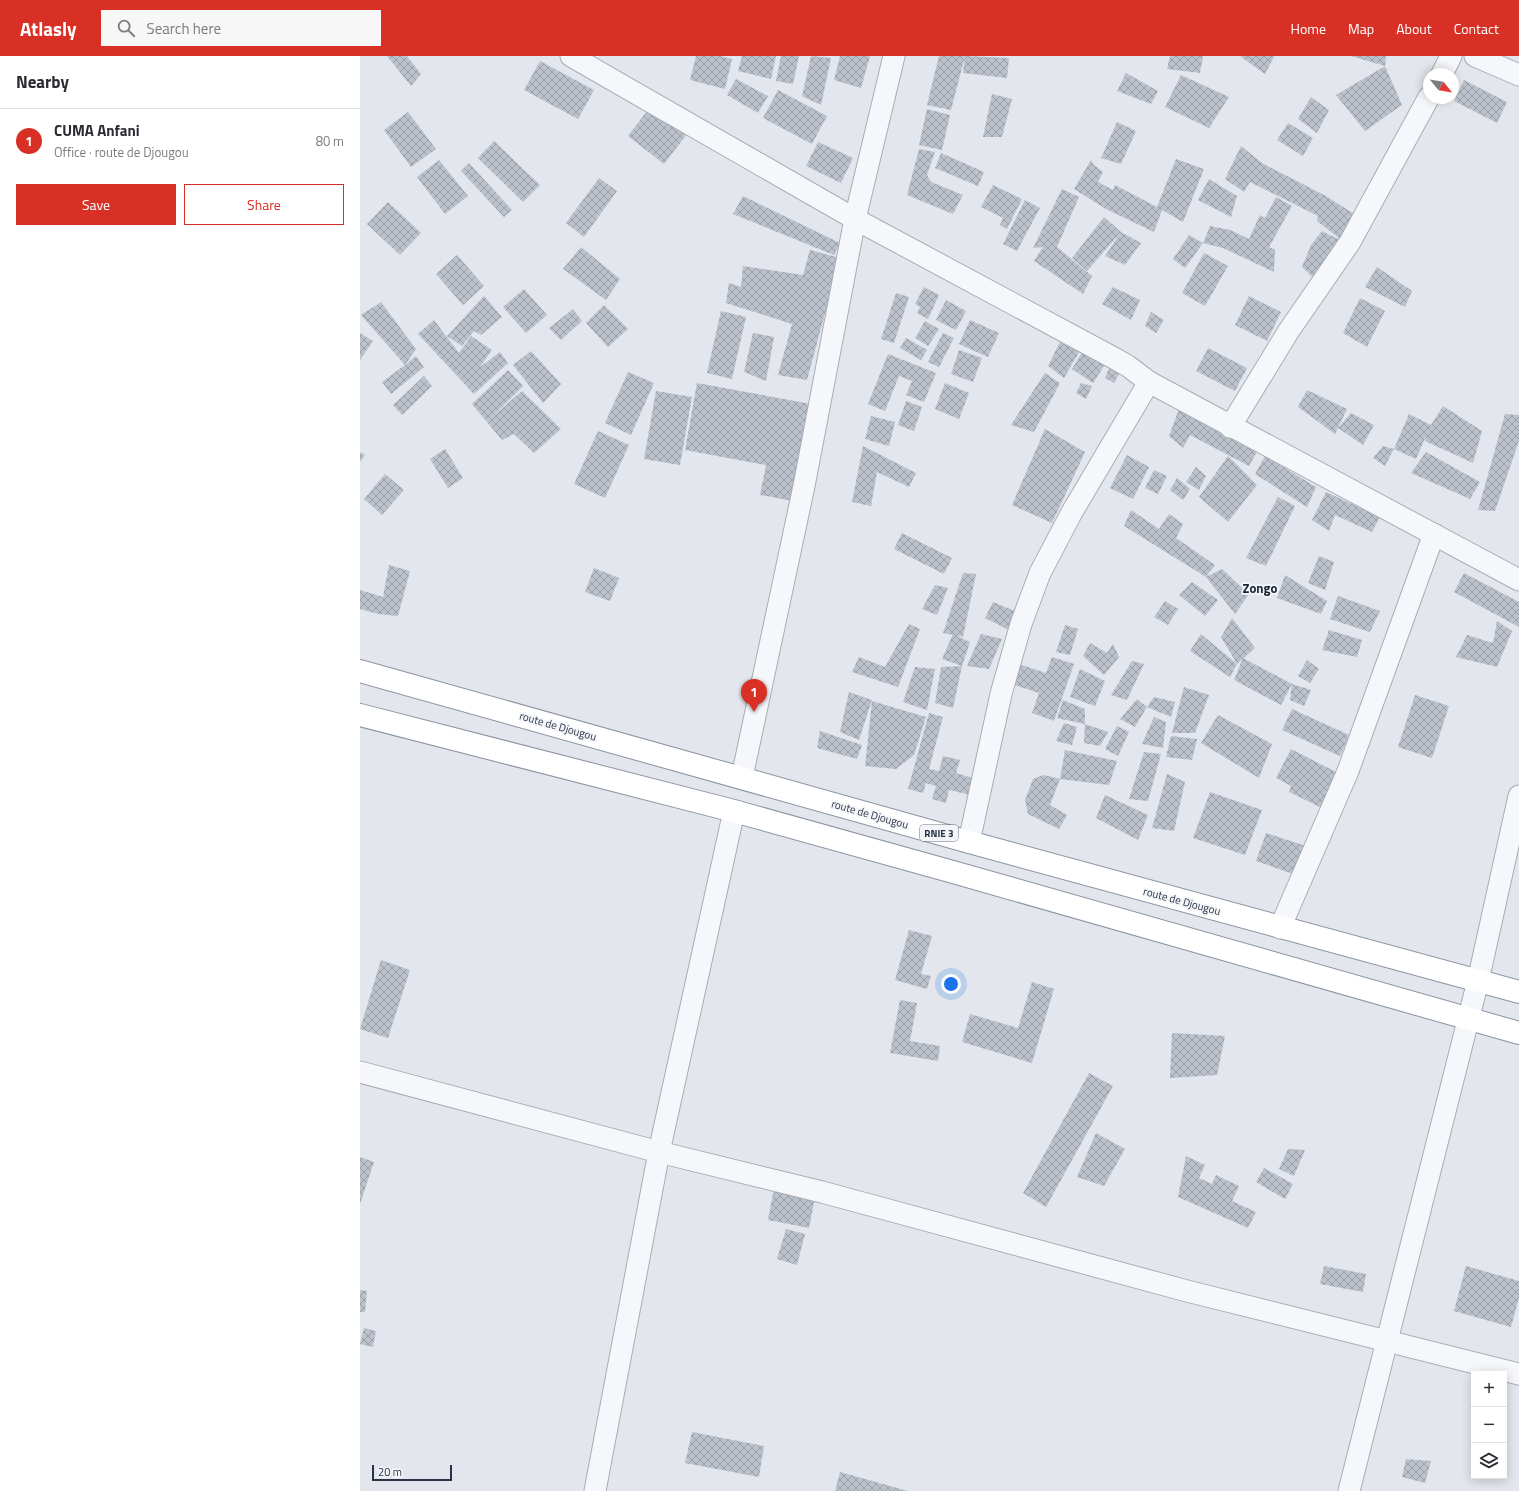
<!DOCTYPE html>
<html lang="en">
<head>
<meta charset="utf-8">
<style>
	body { margin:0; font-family:"Titillium Web",sans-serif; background:#f7f7f7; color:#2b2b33 }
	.controls { position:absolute; right:12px; bottom:12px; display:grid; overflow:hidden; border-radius:0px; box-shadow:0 2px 10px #0003 }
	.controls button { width:36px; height:36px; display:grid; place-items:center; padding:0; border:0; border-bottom:1px solid #e1e1e2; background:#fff; color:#2b2b33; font:20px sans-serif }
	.compass { position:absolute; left:1063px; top:12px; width:36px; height:36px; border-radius:50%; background:#fff; box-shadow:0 2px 10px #0003; rotate:120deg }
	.scale { position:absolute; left:12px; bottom:10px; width:80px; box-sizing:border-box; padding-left:4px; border:2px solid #293345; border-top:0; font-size:11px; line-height:14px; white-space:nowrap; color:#293345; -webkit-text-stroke:3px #f3f5f9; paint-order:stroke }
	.you { position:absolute; left:591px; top:928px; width:14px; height:14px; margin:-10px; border:3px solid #fff; border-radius:50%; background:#1a73e8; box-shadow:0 0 0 6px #1a73e833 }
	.badge { display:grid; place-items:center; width:26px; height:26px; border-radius:50%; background:#d93025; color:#fff; font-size:13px; font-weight:700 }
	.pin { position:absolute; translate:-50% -33px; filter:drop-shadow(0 1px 2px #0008) }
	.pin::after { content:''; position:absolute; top:21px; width:14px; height:12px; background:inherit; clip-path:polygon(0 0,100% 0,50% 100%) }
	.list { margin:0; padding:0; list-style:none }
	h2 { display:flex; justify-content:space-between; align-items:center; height:52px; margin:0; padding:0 16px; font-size:17px }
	h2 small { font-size:13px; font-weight:400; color:#7c7c81 }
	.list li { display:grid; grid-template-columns:26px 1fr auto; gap:12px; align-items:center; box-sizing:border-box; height:64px; padding:0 16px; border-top:1px solid #e1e1e2 }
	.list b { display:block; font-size:15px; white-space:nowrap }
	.list p { margin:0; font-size:13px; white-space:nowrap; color:#7c7c81 }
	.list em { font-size:13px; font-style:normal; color:#7c7c81 }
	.actions { display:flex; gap:8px; padding:12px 16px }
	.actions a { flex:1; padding:9px 0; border:1px solid #d93025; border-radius:0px; text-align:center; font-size:14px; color:#d93025 }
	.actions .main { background:#d93025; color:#fff }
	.icon { flex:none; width:22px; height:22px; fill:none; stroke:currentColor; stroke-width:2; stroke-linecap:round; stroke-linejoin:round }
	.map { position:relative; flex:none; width:1159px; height:1435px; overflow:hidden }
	header { display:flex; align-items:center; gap:24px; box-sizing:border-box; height:56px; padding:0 20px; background:#d93025; color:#fff }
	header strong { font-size:19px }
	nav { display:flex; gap:22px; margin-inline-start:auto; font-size:14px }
	.search { width:280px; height:36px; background:#f7f7f7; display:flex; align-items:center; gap:10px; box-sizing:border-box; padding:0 14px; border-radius:0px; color:#7c7c81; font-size:15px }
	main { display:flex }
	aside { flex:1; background:#fff }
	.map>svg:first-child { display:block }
	.building { fill:url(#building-cross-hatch) }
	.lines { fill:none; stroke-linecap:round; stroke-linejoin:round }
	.street-casing { stroke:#a7adb7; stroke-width:23 }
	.highway-casing { stroke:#8993a4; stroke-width:24 }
	.street { stroke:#f6f7fa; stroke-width:21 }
	.highway { stroke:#fff; stroke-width:22 }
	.labels { text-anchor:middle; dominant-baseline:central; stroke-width:3.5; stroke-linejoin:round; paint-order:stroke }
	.shield { fill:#f3f5f9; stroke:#666d7b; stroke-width:1 }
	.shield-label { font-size:10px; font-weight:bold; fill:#293345 }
	.street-label { font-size:11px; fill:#293345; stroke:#f3f5f9 }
	.quarter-label { font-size:13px; font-weight:bold; fill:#1b2436; stroke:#f3f5f9 }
</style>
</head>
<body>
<header>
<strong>Atlasly</strong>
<div class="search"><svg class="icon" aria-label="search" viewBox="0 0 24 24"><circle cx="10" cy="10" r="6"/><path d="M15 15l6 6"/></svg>Search here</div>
<nav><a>Home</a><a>Map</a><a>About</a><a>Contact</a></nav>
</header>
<main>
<aside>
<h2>Nearby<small></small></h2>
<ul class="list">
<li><span class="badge">1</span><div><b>CUMA Anfani</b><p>Office · route de Djougou</p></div><em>80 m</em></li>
</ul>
<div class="actions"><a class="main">Save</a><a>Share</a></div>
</aside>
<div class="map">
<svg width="1159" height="1435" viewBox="0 0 1159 1435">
	<defs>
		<pattern id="building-cross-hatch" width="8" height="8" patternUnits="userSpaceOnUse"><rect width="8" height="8" fill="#bcc2cc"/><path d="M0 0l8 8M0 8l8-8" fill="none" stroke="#999ea7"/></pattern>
	</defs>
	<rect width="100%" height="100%" fill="#e3e6ec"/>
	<g class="building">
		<polygon points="27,0 47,0 61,18 51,30"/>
		<polygon points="336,0 360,0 372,3 365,33 330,24"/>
		<polygon points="382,0 416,0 411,23 378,15"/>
		<polygon points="421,0 439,0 433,28 416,25"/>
		<polygon points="451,0 471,2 461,49 442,40"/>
		<polygon points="480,0 510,0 501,32 474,24"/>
		<polygon points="579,0 605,0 591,54 567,49"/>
		<polygon points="605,0 649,2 647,22 603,17"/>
		<polygon points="810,0 843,0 840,17 807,13"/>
		<polygon points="882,0 912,0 914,1 905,18 881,1"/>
		<polygon points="991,0 1026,0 1025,10 1042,49 1005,75 976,39 1025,10"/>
		<polygon points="180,5 234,34 218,63 164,34"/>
		<polygon points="766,17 798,35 791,48 757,35"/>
		<polygon points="821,19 869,41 849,72 805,51"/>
		<polygon points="376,23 408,40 398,57 367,39"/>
		<polygon points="1104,24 1147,46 1137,67 1094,45"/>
		<polygon points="418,34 467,60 452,88 403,62"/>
		<polygon points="632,38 652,43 642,81 623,81"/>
		<polygon points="951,41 969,54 957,77 938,63"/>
		<polygon points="291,50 327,78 304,108 268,80"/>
		<polygon points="567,53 590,59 582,94 559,89"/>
		<polygon points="48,56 76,93 51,111 24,74"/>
		<polygon points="757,66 776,75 761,108 741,102"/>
		<polygon points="928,67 953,82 943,100 917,84"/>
		<polygon points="134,85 180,129 163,146 118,102"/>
		<polygon points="458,86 493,102 481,127 446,110"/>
		<polygon points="881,90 902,107 964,139 996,159 984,186 957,165 958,160 890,126 884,136 865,123"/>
		<polygon points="559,93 575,96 567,119 571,126 603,139 593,158 547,139"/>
		<polygon points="581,97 624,116 618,130 575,112"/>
		<polygon points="816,103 844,113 823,166 802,154 794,176 746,153 714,133 731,104 733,108 743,116 738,126 753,134 755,129 797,151"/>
		<polygon points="79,104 108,140 85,158 57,121"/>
		<polygon points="109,107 152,154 144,161 101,115"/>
		<polygon points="239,122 257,135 224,181 206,167"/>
		<polygon points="849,123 877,140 871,161 838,144"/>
		<polygon points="633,129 662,143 647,173 640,169 643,162 621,151"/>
		<polygon points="702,133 719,141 697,191 732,220 723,238 674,205 683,191 673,192"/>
		<polygon points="383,140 480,187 474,199 373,158"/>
		<polygon points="916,141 932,150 909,191 915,194 914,216 863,192 843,187 825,212 813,203 829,179 843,187 850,170 870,174 889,183 900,159 905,162"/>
		<polygon points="665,144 680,152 657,195 643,188"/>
		<polygon points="28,146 61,177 40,199 7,168"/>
		<polygon points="744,161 761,176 781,187 765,209 745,200 761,176 727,215 712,202"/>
		<polygon points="962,175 984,186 959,227 942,211 951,189"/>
		<polygon points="221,191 260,223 246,244 203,213"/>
		<polygon points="450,194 480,202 447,324 418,319 432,268 366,247 369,227 381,231 383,210 443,219"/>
		<polygon points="844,197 868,210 845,250 822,237"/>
		<polygon points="97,199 124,230 103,249 76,218"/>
		<polygon points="1017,211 1052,235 1045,251 1005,231"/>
		<polygon points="564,231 579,239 568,263 557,257 560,251 555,248"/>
		<polygon points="753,231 780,244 771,264 742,248"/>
		<polygon points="164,233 187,259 166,277 143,251"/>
		<polygon points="536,237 549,241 534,287 521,283"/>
		<polygon points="124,240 142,261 121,279 114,275 102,290 87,280"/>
		<polygon points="889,240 921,256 907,285 875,269"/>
		<polygon points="1000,242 1025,255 1007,291 983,277"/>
		<polygon points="586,244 606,255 596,274 576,264"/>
		<polygon points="21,246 56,293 45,309 56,300 64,311 31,338 22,326 45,309 1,259"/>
		<polygon points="244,249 268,273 248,291 226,267"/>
		<polygon points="213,253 222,265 201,284 189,272"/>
		<polygon points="361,255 386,261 372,323 347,317"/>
		<polygon points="791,256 804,264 796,277 785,270"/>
		<polygon points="74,264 99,297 111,280 132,294 120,311 140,296 148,307 114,338 58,278"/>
		<polygon points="610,264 639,277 628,301 599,288"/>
		<polygon points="565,265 579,273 568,290 555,282"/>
		<polygon points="0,277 13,285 0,304"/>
		<polygon points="393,277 414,281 406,325 384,316"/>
		<polygon points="583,277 594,282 579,311 568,306"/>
		<polygon points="546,282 567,294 561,304 540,292"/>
		<polygon points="700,286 719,296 704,322 688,310"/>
		<polygon points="726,290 748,304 733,327 712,313"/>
		<polygon points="848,292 887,312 875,335 836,315"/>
		<polygon points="599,294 622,302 613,326 591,318"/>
		<polygon points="171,295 201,328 183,347 153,309"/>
		<polygon points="528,298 576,317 564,346 546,339 552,325 539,320 525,355 508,348"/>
		<polygon points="752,305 763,311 754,327 745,322"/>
		<polygon points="148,314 163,330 130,363 162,335 201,373 174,397 154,378 142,384 112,348"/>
		<polygon points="268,316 294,327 271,379 245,367"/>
		<polygon points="685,317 700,327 674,376 651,369"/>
		<polygon points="64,320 72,330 42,359 33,349"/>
		<polygon points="337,327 451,348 433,445 400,439 406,409 325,394"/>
		<polygon points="585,327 609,337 599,363 575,353"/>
		<polygon points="721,327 732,330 726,343 716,337"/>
		<polygon points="947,334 987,353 978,372 991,357 1014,369 1003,389 978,372 975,378 938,351"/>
		<polygon points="296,335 332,341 320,409 284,403"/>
		<polygon points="546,345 562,351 554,375 538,369"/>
		<polygon points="820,350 898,394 889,410 830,379 823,392 809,380"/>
		<polygon points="1083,350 1122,375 1113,407 1065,385 1066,380 1056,403 1034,393 1049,358 1071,369"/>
		<polygon points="1145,358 1159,359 1159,385 1135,455 1118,454"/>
		<polygon points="511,360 535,366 529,390 505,383"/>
		<polygon points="685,373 725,396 692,467 652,449"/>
		<polygon points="238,375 269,389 245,442 214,428"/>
		<polygon points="503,390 556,417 549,431 517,416 511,450 492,446"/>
		<polygon points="1023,390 1034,393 1025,410 1013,402"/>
		<polygon points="85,393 103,422 88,432 70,403"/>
		<polygon points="0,396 5,399 0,406"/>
		<polygon points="1066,396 1120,426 1110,443 1051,417"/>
		<polygon points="767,399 789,411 773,443 750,432"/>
		<polygon points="868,400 897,429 868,466 839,441"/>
		<polygon points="905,400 956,431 947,451 895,418"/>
		<polygon points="836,411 846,420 839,434 826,426"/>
		<polygon points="794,414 807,420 798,438 785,432"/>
		<polygon points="25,418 44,434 22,459 4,443"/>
		<polygon points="817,422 830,433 823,444 810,434"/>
		<polygon points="966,436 1020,461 1012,476 975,459 969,475 952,464"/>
		<polygon points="918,441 935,450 906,510 886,502"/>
		<polygon points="771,454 799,473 809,458 823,468 816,482 855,509 846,521 764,470"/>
		<polygon points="542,477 592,502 584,518 534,493"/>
		<polygon points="959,500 974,506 965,534 948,527"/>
		<polygon points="29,509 50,515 38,560 18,558 0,553 0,534 23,541"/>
		<polygon points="234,512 259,522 250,545 225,536"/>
		<polygon points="862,513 889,538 875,558 846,521"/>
		<polygon points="603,517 616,518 603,581 583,577"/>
		<polygon points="1104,517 1159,546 1159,571 1094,536"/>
		<polygon points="925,519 967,545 961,558 917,542"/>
		<polygon points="832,526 858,544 845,560 819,539"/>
		<polygon points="575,529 588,532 577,559 562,553"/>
		<polygon points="978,540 1020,555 1010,576 970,563"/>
		<polygon points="805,545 818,553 808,569 794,561"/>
		<polygon points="633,546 657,556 649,574 625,562"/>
		<polygon points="872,562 895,592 877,608 861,581"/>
		<polygon points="1137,565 1152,575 1137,611 1096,601 1107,579 1133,587"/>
		<polygon points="549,568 560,573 538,631 492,616 499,601 525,611"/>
		<polygon points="705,569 718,573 710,599 696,596"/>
		<polygon points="969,574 1002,584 997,601 962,594"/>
		<polygon points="593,578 610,586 602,610 593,652 575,647 581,611 602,610 582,603"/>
		<polygon points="621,578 642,583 629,613 607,610"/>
		<polygon points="841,578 877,608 870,621 830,595"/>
		<polygon points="730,587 747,597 753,588 759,601 744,619 723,600"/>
		<polygon points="692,601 714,608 694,665 672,657 679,637 648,627 655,607 686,617"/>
		<polygon points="883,602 932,628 921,649 874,624"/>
		<polygon points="947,604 959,613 950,627 938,620"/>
		<polygon points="772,605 784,608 767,644 751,639"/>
		<polygon points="555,611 575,613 567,654 543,646"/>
		<polygon points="720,613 745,625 735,650 710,641"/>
		<polygon points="932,628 951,634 944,650 930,644"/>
		<polygon points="824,631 849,639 835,677 812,677"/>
		<polygon points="489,636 512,644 499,684 480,676"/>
		<polygon points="1055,639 1089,650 1072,702 1038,691"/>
		<polygon points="794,641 815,646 811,661 787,651 775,671 760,663 777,643 787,651"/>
		<polygon points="703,644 725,653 725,668 748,676 740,690 724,687 725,668 697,662"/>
		<polygon points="512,645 566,661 554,699 536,713 505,710"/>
		<polygon points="932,653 989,679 980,700 922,674"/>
		<polygon points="569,657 583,661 569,713 579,715 583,700 600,704 596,717 619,724 615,740 589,734 586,747 572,743 576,730 566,727 563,737 548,733"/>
		<polygon points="858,659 912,688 899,722 841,687"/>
		<polygon points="794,661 806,666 803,692 782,688"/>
		<polygon points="704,667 717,671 712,689 696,685"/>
		<polygon points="757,670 769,676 758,700 745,693"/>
		<polygon points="460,675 502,689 497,703 457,692"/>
		<polygon points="811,680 837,683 832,704 806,701"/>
		<polygon points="931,693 980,718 966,754 929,736 931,730 916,722"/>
		<polygon points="705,694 757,705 749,729 700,723"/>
		<polygon points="784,696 801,698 788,745 769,743"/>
		<polygon points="807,718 825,726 814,775 792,772"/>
		<polygon points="684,719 700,723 690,749 707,759 699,773 668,758 665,744 673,723"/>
		<polygon points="850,736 902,754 885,799 833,782"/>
		<polygon points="745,739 788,759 778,784 736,762"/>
		<polygon points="906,777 949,791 939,820 896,805"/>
		<polygon points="549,874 572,880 561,918 571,920 567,933 535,924"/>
		<polygon points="21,904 50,914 28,982 0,973"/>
		<polygon points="672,926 694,933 672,1007 602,986 610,958 658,972"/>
		<polygon points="540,944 557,947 550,985 580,990 578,1005 530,997"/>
		<polygon points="812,977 865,980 857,1019 810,1022"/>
		<polygon points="729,1017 753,1030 686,1151 663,1137"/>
		<polygon points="736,1077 765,1093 744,1130 717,1121"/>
		<polygon points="928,1093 945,1094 934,1120 919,1113"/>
		<polygon points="826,1100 845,1109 839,1122 852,1128 856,1119 879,1130 872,1145 896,1156 888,1172 818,1141"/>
		<polygon points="0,1101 14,1106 0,1148"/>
		<polygon points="904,1112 933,1128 925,1143 896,1126"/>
		<polygon points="414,1133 455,1141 449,1172 408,1164"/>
		<polygon points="426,1173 445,1178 437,1209 417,1203"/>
		<polygon points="964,1210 1006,1218 1003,1236 960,1228"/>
		<polygon points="1106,1210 1159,1225 1159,1242 1151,1271 1094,1255"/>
		<polygon points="0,1234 7,1235 5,1256 0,1256"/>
		<polygon points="4,1272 16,1275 13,1291 0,1288"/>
		<polygon points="332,1376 404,1390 399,1421 325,1407"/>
		<polygon points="1046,1403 1071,1405 1065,1427 1042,1421"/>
		<polygon points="480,1416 548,1435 475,1435"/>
	</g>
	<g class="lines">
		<g class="street-casing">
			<g id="street">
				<polyline points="211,0 495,163 752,301 768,310 789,326 1159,524"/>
				<polyline points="1115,0 1159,19"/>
				<polyline points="1082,18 1091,0"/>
				<polyline points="870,371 928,276 990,186 1069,41"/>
				<polyline points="382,721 444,430 495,163 534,0"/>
				<polyline points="609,786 641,638 661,568 680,517 712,456 789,326"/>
				<polyline points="920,872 988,715 1074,478"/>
				<polyline points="0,1016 299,1096 462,1136 827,1235 1159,1318"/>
				<polyline points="235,1435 299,1096 374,755"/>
				<polyline points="989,1435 1118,925 1159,740"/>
			</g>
		</g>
		<g class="highway-casing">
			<g id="highway">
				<polyline points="0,615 609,786 1159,936"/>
				<polyline points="0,659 374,755 593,816 1159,977"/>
			</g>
		</g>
		<use href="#street" class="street"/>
		<use href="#highway" class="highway"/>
	</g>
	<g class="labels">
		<rect class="shield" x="560" y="769" width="38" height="16" rx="3"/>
		<g class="shield-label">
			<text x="579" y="777">RNIE 3</text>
		</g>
		<g class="street-label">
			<text transform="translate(198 670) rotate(16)">route de Djougou</text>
			<text transform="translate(510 758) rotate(16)">route de Djougou</text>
			<text transform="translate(822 845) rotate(15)">route de Djougou</text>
		</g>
		<g class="quarter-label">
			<text x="900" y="532">Zongo</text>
		</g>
	</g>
</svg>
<div class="controls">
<button>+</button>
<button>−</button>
<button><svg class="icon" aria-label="layers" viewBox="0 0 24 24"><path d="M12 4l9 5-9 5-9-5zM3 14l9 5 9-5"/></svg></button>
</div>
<svg class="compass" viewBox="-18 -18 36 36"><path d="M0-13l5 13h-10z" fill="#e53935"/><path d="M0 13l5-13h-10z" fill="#7c7c81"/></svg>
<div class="scale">20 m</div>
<div class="you"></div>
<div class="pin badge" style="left:394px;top:656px">1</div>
</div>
</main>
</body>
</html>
